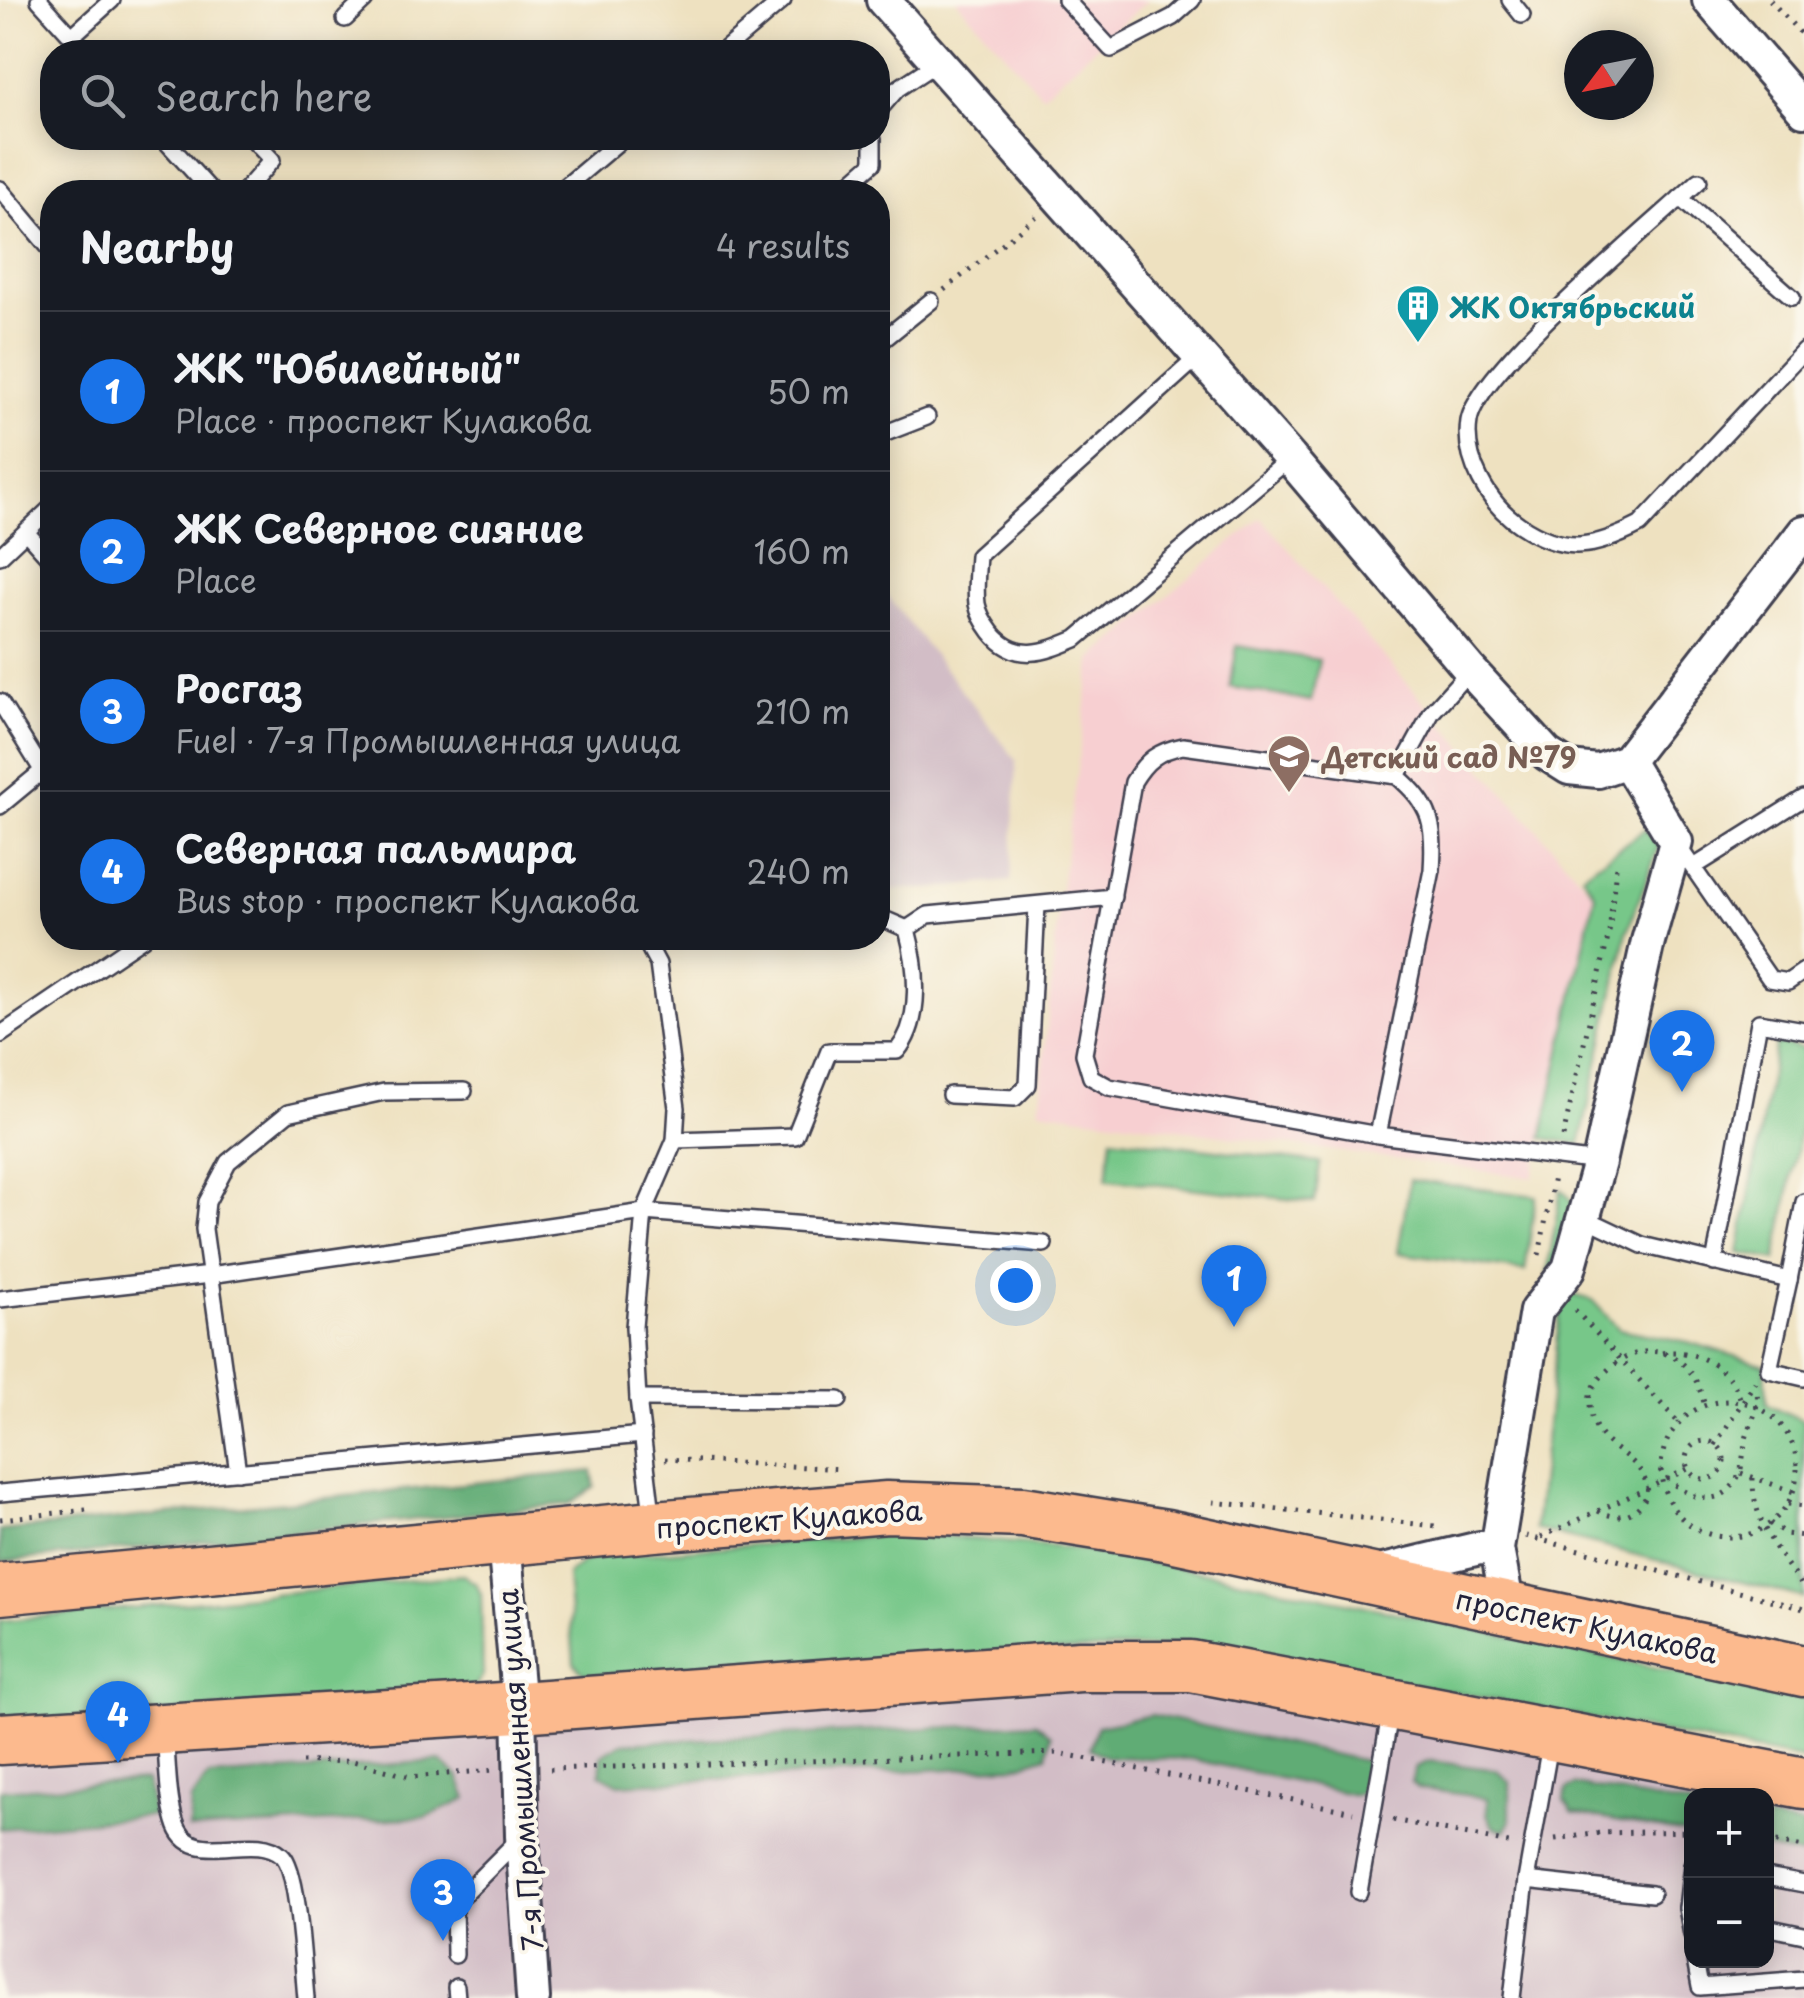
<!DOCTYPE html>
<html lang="en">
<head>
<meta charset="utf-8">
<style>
	body { margin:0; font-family:"Playpen Sans",sans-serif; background:#20242c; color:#f1f3f6 }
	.controls { position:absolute; right:30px; bottom:30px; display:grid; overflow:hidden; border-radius:20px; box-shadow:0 5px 25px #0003 }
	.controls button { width:90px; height:90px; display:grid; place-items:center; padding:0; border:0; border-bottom:2px solid #363941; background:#171b24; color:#f1f3f6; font:50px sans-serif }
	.compass { position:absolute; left:1564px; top:30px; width:90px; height:90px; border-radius:50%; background:#171b24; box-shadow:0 5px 25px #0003; rotate:238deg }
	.you { position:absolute; left:1015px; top:1285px; width:35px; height:35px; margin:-25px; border:8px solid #fff; border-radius:50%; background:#1a73e8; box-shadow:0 0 0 15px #1a73e833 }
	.badge { display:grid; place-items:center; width:65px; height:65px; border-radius:50%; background:#1a73e8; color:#fff; font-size:32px; font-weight:700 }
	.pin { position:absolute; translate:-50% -82px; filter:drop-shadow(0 2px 5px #0008) }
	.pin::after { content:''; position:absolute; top:52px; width:35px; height:30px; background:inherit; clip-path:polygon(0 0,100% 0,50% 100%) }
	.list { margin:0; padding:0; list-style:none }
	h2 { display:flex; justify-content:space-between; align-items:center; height:130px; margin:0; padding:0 40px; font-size:42px }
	h2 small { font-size:32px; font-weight:400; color:#9ea1a6 }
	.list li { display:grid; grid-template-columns:65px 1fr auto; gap:30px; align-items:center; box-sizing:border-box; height:160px; padding:0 40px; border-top:2px solid #363941 }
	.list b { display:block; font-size:38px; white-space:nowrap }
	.list p { margin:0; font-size:32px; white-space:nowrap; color:#9ea1a6 }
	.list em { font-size:32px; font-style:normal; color:#9ea1a6 }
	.icon { flex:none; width:55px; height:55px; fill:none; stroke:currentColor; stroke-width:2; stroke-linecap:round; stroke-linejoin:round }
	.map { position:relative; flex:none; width:1804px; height:1998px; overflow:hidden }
	.search { position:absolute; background:#171b24; box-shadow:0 5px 25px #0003; left:40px; top:40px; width:850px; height:110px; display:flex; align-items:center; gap:25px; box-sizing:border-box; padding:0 35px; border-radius:40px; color:#9ea1a6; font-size:38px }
	.panel { position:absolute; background:#171b24; box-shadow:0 5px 25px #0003; left:40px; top:180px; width:850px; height:770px; border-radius:40px }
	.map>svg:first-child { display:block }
	.built { fill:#f7cfd1 }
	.industrial { fill:#d2bdc6; fill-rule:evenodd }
	.green { fill:#77c789; stroke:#4c7462; stroke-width:2.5 }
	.forest { fill:#61ac75; stroke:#426758; stroke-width:2.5 }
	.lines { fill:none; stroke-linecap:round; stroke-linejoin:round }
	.service-casing { stroke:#413f4f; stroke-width:20 }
	.minor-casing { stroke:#413f4f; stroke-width:38 }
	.primary-casing { stroke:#413f4f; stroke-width:55 }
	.path { stroke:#413f4f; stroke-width:5; stroke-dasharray:2.5 8; stroke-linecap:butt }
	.service { stroke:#fff; stroke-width:15 }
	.minor { stroke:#fff; stroke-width:32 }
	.primary { stroke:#fcba8e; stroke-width:50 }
	.labels { text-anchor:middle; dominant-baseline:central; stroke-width:8; stroke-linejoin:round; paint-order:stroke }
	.culture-label { font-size:28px; font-weight:bold; fill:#0d838f; stroke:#fbf7ec; text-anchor:start }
	.education-label { font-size:28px; font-weight:bold; fill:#785e54; stroke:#fbf7ec; text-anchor:start }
	.street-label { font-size:28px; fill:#22223b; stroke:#fbf7ec }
</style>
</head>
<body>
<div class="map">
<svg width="1804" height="1998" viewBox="0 0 1804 1998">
	<rect width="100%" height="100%" fill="#fbf7ec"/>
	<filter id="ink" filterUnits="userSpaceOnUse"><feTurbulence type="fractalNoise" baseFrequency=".01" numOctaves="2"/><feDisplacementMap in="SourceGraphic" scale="20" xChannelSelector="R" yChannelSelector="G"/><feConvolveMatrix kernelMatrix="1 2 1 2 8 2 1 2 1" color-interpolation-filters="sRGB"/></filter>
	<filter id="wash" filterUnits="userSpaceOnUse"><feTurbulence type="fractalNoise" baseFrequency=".0048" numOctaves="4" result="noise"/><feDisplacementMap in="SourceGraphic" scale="40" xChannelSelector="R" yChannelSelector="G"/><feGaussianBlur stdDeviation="2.25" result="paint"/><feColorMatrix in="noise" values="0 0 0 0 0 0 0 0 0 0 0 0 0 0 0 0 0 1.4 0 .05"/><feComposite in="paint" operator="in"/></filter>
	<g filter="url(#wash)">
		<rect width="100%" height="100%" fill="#eee1c0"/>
		<g class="built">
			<polygon points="956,0 1148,0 1042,95"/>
			<polygon points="1261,518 1594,894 1533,1178 1039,1110 1059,902 1092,659"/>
		</g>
		<g class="industrial">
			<polygon points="878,584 1017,761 1011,881 929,889 878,889"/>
			<path d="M1189,1678L1804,1799V1998H0V1759ZM1692,1796H1766V1960H1692Z"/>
		</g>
		<g class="green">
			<polygon points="1237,646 1319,660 1311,701 1230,687"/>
			<polygon points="1645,829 1659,846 1627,932 1580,1144 1542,1138 1595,894 1582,875"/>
			<polygon points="1776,1043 1804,1049 1804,1109 1776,1260 1739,1253"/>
			<polygon points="1112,1137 1320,1163 1315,1202 1107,1179"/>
			<polygon points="1410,1180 1536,1196 1525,1271 1398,1253"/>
			<polygon points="1561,1189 1573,1202 1561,1257 1547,1274"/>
			<polygon points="1562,1292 1592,1300 1619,1329 1688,1342 1765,1365 1767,1404 1804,1421 1804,1598 1535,1529"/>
			<polygon points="913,1533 1068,1548 1195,1570 1804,1699 1804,1760 1205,1644 599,1676 583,1673 574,1663 567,1575 583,1562 604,1556"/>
			<polygon points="463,1575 476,1584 481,1594 483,1675 473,1689 0,1726 0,1621"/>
		</g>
		<g class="forest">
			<polygon points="592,1471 595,1487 569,1504 0,1562 0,1531"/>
			<polygon points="1152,1715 1374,1763 1372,1788 1355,1795 1192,1759 1107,1757 1090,1748 1097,1726"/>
			<polygon points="1036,1723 1051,1735 1047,1756 1016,1766 619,1784 600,1774 602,1755 622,1743"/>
			<polygon points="440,1761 458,1776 467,1799 426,1817 189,1830 191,1800 209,1777"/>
			<polygon points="1430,1761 1497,1770 1510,1782 1510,1823 1505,1831 1493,1827 1487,1814 1487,1798 1417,1788 1411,1782 1416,1767"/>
			<polygon points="146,1781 154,1816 0,1829 0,1790"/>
			<polygon points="1575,1785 1691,1806 1691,1835 1573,1813 1564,1800 1567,1790"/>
			<polygon points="1767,1819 1804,1826 1804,1856 1767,1849"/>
		</g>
	</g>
	<g filter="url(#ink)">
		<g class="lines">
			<g class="service-casing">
				<g id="service">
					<polyline points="39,0 86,52"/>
					<polyline points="1066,0 1111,49 1173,17 1192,0"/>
					<polyline points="1510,0 1522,15"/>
					<polyline points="345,19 365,0"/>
					<polyline points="72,36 112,0"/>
					<polyline points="722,52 783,0"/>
					<polyline points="878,111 897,89 938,62"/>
					<polyline points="163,138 212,192"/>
					<path d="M1699,181C1653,224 1477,370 1469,421C1463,459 1488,504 1520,525C1565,555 1595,548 1640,525L1804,350"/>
					<polyline points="0,189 52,251"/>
					<polyline points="244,192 272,160 251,138"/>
					<polyline points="559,192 623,138"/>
					<polyline points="840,192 873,163 873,138"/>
					<polyline points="1680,198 1792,297"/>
					<polyline points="878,344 931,301"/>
					<path d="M1199,356L978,556C977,571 975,589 977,604C979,614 985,624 991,632C1016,664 1045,652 1076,639L1290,458"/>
					<polyline points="878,436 927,417"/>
					<polyline points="26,532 52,561"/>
					<polyline points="0,556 52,507"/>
					<polyline points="0,702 52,786"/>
					<polyline points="1397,776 1432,712 1470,670"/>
					<polyline points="0,806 52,763"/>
					<polyline points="1678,846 1770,979 1788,982 1804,971"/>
					<polyline points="1694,867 1804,798"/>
					<polyline points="907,929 928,915 1113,897"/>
					<polyline points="644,938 658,964 677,1108 675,1140 644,1212 634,1327 638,1399 653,1522"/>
					<polyline points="0,1035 143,938"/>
					<polyline points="950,1095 1015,1098 1028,1085 1037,905"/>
					<path d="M1378,1135L1432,870C1435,825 1432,805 1397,776L1183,746C1158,751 1146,760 1133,782L1084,1054L1091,1077L1109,1087L1378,1135L1599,1162"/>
					<path d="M675,1140L795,1136L829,1051H897C923,1020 917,966 907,929L886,920H878"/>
					<polyline points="1583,1217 1642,1245 1789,1280 1804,1202"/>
					<polyline points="1714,1263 1759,1022 1804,1030"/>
					<polyline points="1789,1280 1769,1370 1804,1378"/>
					<polyline points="0,1299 210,1275 644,1212 1044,1244"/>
					<polyline points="638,1399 839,1400"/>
					<polyline points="238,1472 204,1229 207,1202 228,1162 288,1113 384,1092 464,1091"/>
					<polyline points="0,1493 643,1435"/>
					<path d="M165,1736C168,1763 167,1795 175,1821C189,1872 252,1828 282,1855C299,1870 303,1971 306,1998"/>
					<polyline points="1692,1864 1687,1908 1692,1909"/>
					<polyline points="1766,1877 1804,1884"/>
					<polyline points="1526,1880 1652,1894"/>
					<polyline points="1359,1892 1391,1709"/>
					<polyline points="1687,1908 1692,1935"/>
					<polyline points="1766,1927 1804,1935"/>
					<polyline points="455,1955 454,1904 519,1839"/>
					<polyline points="1695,1960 1700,1987 1804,1979"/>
					<polyline points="456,1987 457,1998"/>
					<polyline points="1512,1998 1526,1880 1551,1739"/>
				</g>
			</g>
			<g class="minor-casing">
				<g id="minor">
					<polyline points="883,0 1290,458 1470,670 1547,754 1569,768 1598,771 1627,761 1804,532"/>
					<polyline points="1709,0 1804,110"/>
					<polyline points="504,1542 519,1707 522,1836 533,1998"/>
					<polyline points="1379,1572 1480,1548 1497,1549"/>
					<polyline points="1508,1608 1497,1549 1536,1311 1569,1269 1599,1162 1648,941 1676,842 1627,761"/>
				</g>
			</g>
			<g class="primary-casing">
				<g id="primary">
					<polyline points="0,1589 654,1526 887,1507 1023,1512 1166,1535 1804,1671"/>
					<polyline points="0,1739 519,1707 1080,1666 1191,1666 1804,1783"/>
				</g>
			</g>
			<g class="path">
				<polyline points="1770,0 1804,37"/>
				<polyline points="944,290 1037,216"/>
				<polyline points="1563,1137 1609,933 1616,867"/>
				<polyline points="1539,1255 1554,1177"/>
				<polyline points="1575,1310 1678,1422"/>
				<path d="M1662,1353C1694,1347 1734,1369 1741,1402"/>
				<circle cx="1729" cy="1469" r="68"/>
				<circle cx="1705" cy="1460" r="19"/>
				<polyline points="1715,1445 1755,1382"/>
				<polyline points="665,1459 843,1469"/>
				<path d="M1660,1470C1681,1498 1724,1515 1740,1472C1744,1460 1743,1445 1748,1433C1754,1416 1759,1407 1757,1388"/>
				<polyline points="1741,1473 1794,1492"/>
				<path d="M1753,1478C1752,1523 1781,1554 1804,1590"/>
				<polyline points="1666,1479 1688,1469"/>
				<polyline points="1213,1502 1435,1526"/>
				<polyline points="1788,1504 1804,1506"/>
				<path d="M1598,1511C1621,1522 1637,1515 1648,1493C1643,1444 1587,1458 1590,1394C1607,1358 1656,1333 1688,1369C1698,1380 1700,1392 1705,1405"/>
				<polyline points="0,1519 87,1510"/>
				<polyline points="1770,1523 1786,1534 1804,1536"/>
				<polyline points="1526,1536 1804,1609"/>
				<polyline points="1541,1537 1661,1482"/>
				<polyline points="302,1762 353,1761 410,1777 494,1770"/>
				<polyline points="550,1769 1058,1753 1353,1812"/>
				<polyline points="1393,1820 1514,1844"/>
				<polyline points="1555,1839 1601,1833 1692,1831"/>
				<polyline points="1766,1840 1804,1847"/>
			</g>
			<use href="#service" class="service"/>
			<use href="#minor" class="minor"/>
			<use href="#primary" class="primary"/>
		</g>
	</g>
	<defs>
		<g id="building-pin" transform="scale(2.25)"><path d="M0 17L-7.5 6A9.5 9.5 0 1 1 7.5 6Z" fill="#0f9aa8" stroke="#fbf7ec"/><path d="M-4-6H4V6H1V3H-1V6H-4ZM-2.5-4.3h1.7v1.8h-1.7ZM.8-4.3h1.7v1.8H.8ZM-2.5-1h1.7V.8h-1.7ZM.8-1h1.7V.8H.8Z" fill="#fff"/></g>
		<g id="school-pin" transform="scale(2.25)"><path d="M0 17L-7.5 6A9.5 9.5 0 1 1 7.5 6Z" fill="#8d6e63" stroke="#fbf7ec"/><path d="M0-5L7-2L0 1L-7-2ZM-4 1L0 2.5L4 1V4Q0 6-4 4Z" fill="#fff"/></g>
	</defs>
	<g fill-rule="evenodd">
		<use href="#building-pin" x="1418" y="306"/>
		<use href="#school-pin" x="1289" y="756"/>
	</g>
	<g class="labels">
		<g class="culture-label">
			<text x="1450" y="306">ЖК Октябрьский</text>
		</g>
		<g class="education-label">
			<text x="1322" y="756">Детский сад №79</text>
		</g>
		<g class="street-label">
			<text transform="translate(789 1518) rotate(-4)">проспект Кулакова</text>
			<text transform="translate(1587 1625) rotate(12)">проспект Кулакова</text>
			<text transform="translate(519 1770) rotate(-94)">7-я Промышленная улица</text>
		</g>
	</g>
</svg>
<div class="controls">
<button>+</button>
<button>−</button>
</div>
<svg class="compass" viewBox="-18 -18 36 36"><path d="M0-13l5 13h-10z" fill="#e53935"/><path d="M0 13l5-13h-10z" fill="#9ea1a6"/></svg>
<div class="you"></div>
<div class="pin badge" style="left:1234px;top:1327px">1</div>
<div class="pin badge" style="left:1682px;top:1092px">2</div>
<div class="pin badge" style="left:443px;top:1941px">3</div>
<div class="pin badge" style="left:118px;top:1763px">4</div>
<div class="search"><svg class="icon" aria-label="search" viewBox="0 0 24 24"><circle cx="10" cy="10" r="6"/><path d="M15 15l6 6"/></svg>Search here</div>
<section class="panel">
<h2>Nearby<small>4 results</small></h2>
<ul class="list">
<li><span class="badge">1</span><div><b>ЖК &quot;Юбилейный&quot;</b><p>Place · проспект Кулакова</p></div><em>50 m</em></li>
<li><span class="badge">2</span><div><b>ЖК Северное сияние</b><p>Place</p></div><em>160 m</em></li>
<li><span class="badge">3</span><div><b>Росгаз</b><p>Fuel · 7-я Промышленная улица</p></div><em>210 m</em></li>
<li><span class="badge">4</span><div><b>Северная пальмира</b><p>Bus stop · проспект Кулакова</p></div><em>240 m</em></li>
</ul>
</section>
</div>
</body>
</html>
